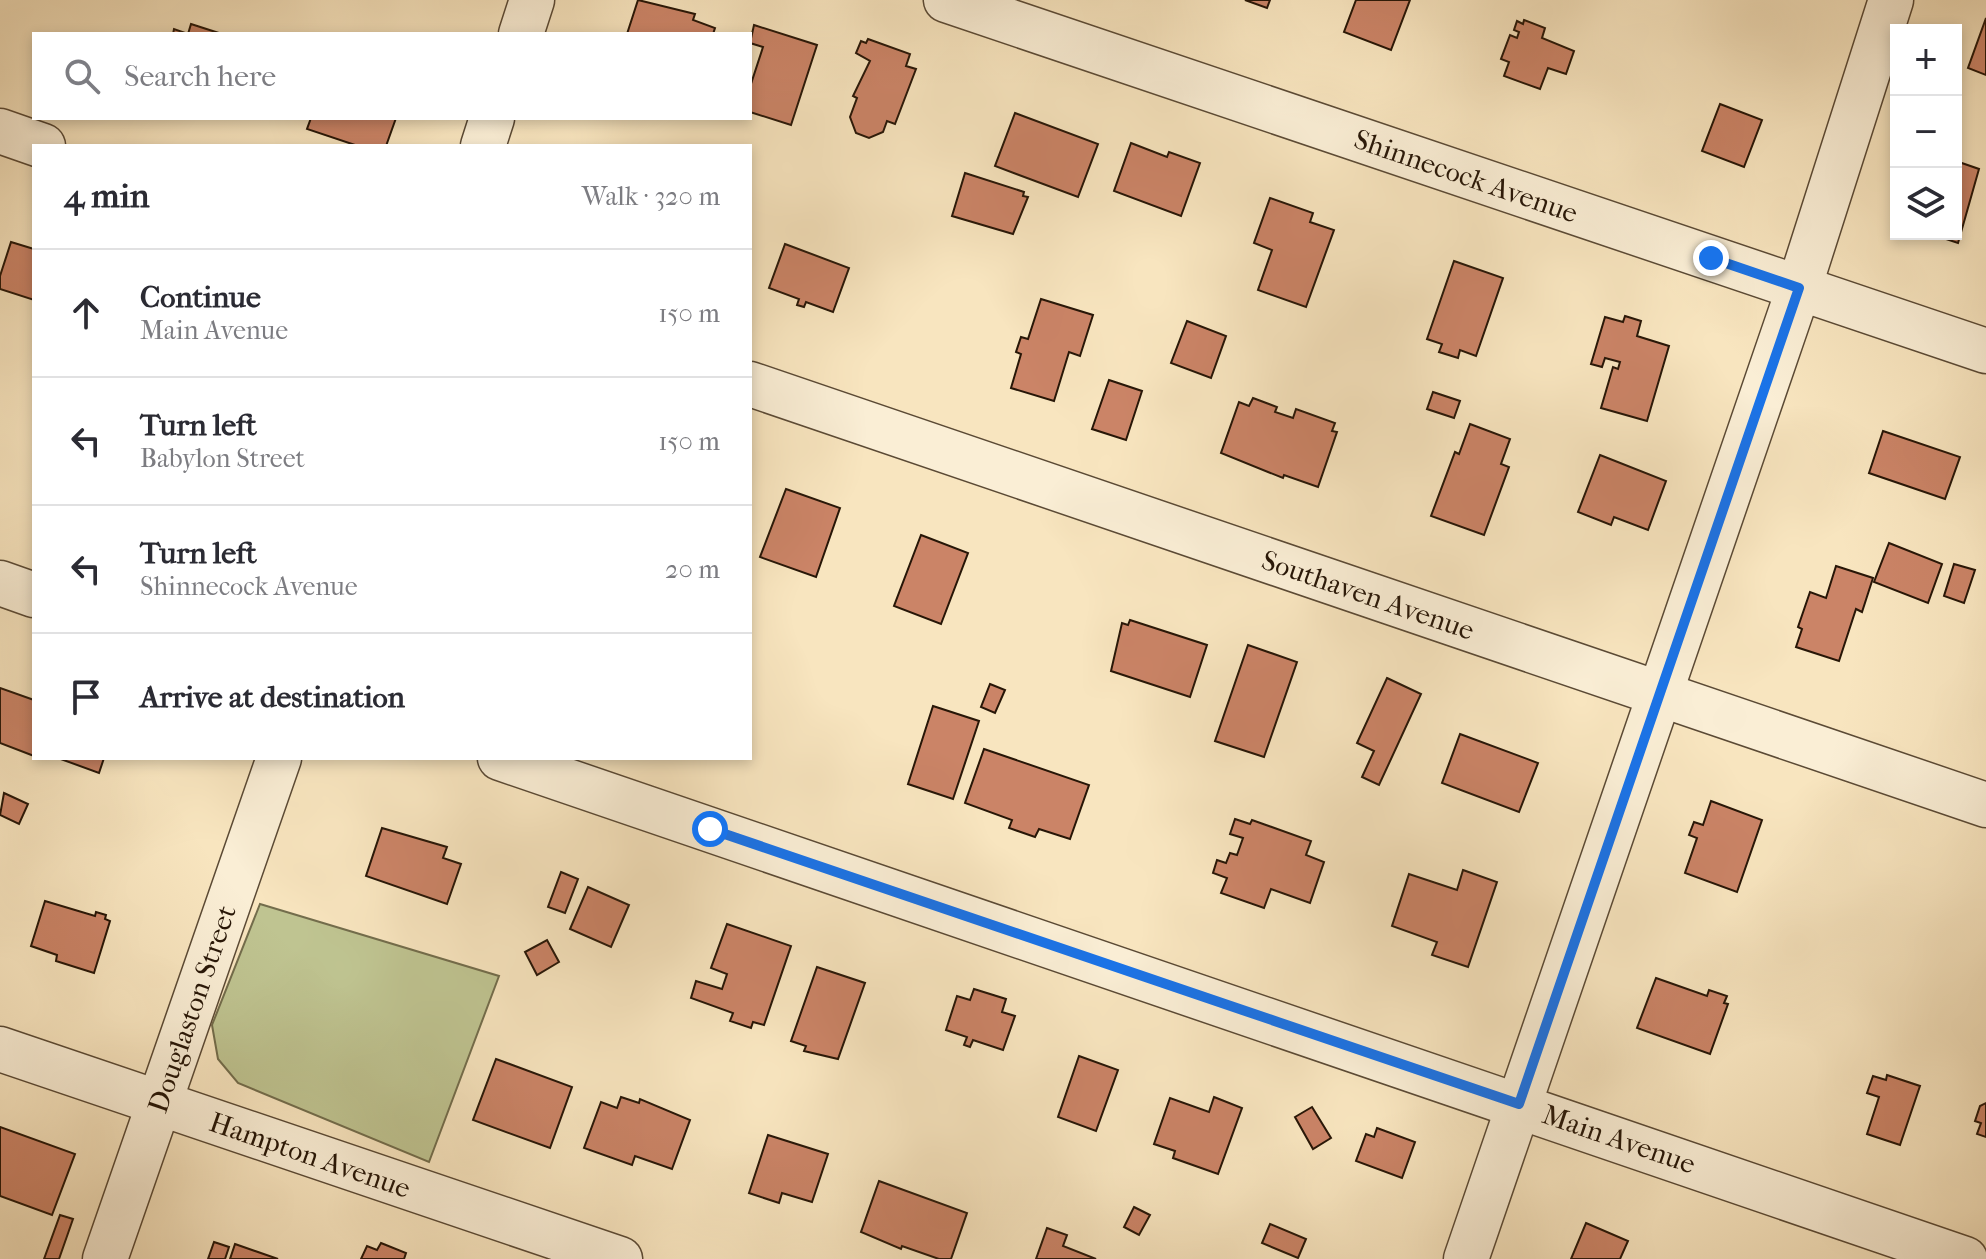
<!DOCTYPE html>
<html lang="en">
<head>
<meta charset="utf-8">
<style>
	body { margin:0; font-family:"IM FELL French Canon",serif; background:#f7f7f7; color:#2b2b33 }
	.controls { position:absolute; right:24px; top:24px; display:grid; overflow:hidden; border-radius:0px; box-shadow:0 4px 12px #0003 }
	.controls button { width:72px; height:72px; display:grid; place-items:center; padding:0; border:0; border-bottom:2px solid #e1e1e2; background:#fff; color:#2b2b33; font:40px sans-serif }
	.stop { position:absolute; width:24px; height:24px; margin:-18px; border:6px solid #1a73e8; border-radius:50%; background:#fff }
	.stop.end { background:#1a73e8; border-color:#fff; box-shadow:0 2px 8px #0008 }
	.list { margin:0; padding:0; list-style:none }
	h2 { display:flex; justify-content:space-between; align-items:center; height:104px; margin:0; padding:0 32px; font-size:34px }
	h2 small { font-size:26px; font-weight:400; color:#7c7c81 }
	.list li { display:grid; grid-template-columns:52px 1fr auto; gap:24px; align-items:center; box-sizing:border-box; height:128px; padding:0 32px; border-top:2px solid #e1e1e2 }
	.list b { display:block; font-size:30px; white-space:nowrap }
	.list p { margin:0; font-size:26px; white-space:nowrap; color:#7c7c81 }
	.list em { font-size:26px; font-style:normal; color:#7c7c81 }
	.icon { flex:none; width:44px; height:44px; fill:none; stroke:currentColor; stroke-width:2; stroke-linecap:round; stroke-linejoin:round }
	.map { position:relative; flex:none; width:1986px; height:1259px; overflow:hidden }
	.search { position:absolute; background:#fff; box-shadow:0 4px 12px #0003; left:32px; top:32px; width:720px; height:88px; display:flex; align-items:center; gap:20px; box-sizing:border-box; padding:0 28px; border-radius:0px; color:#7c7c81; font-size:30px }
	.panel { position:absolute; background:#fff; box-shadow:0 4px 12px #0003; left:32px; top:144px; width:720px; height:616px; border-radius:0px }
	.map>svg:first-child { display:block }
	.green { fill:#bfc491; stroke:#736d4c; stroke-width:2 }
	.building { fill:#cb8467; stroke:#271607; stroke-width:2 }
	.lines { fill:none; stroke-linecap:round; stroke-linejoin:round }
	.minor-casing { stroke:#5b4a35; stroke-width:47 }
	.minor { stroke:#faeed5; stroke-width:44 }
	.route { stroke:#1a73e8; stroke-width:10 }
	.labels { text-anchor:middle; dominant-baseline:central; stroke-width:6; stroke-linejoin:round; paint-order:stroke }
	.street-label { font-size:28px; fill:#271607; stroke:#faeed5 }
</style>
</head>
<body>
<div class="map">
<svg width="1986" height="1259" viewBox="0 0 1986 1259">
	<rect width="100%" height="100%" fill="#f8e5bf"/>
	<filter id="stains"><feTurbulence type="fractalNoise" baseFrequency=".0025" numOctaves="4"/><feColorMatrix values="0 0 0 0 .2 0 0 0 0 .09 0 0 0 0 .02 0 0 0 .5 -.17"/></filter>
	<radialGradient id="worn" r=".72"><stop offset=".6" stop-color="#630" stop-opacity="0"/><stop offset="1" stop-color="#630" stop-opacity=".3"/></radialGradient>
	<polygon class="green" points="260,904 499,976 429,1162 238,1083 218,1059 212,1025"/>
	<g class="building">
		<polygon points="638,0 695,14 693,20 715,28 713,34 627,34"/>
		<polygon points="1245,0 1270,0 1267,8"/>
		<polygon points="1356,0 1410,0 1391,50 1344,32"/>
		<polygon points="1986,18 1986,75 1968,68"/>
		<polygon points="1524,20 1545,28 1542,38 1574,51 1566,74 1548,68 1540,89 1504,76 1509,62 1501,59 1510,35 1517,38 1519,32 1514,30 1517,21 1523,24"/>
		<polygon points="191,24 222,34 173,34 174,29 188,34"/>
		<polygon points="754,25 817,45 791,125 750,112 750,87 763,47 750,43"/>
		<polygon points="868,39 910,54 906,66 916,69 895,124 887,121 883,132 869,138 856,133 850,117 857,98 853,96 870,61 856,53 861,41 866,43"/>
		<polygon points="1720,104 1762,120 1744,167 1702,151"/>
		<polygon points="1015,113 1098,144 1078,197 995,166"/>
		<polygon points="311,118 396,118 386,146 358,146 307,129"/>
		<polygon points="1131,143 1167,157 1169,152 1200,163 1181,216 1114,191"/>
		<polygon points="1956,161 1979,169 1958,243 1931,234 1956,234"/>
		<polygon points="965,173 1024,192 1023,196 1028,197 1013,234 952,216"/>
		<polygon points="1270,198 1313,213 1310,222 1334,230 1306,307 1258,290 1272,250 1254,243"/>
		<polygon points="11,242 34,249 34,300 0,289 0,276"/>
		<polygon points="785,244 849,268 833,312 806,302 804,307 797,305 799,299 769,288"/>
		<polygon points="1454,261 1503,278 1476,356 1460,350 1458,358 1439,352 1442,344 1427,339"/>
		<polygon points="1041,299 1093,315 1080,356 1069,352 1054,401 1011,388 1021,354 1016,352 1021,337 1028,339"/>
		<polygon points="1625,316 1641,321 1637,336 1669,346 1647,421 1601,408 1613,367 1618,369 1620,362 1605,358 1602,367 1591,364 1605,317 1623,322"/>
		<polygon points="1187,321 1226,336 1211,378 1171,363"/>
		<polygon points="1109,380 1142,391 1126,440 1092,429"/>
		<polygon points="1433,392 1460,401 1454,418 1427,409"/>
		<polygon points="1253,398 1277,407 1275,412 1293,418 1296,409 1335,423 1332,431 1337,432 1318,487 1284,475 1283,478 1221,453 1239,402 1249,406"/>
		<polygon points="1470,424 1510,439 1501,464 1509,467 1484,535 1431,516 1455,452 1459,454"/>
		<polygon points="1883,431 1960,457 1945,499 1869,473"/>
		<polygon points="1600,455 1666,481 1648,530 1614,517 1611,525 1578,512"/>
		<polygon points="786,489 840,508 816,577 760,557"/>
		<polygon points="921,535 968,553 941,624 894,606"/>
		<polygon points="1889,543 1942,564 1928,603 1874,582"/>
		<polygon points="1954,564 1975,570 1964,603 1944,596"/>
		<polygon points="1836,566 1873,578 1862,612 1856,609 1839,661 1796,647 1802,629 1798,627 1810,592 1826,598"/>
		<polygon points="1130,620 1207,645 1190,697 1111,671 1122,623 1128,625"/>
		<polygon points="1248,645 1297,662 1264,757 1215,741"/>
		<polygon points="1387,678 1421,694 1379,785 1362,777 1374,751 1357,743"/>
		<polygon points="990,684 1005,690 995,713 981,707"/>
		<polygon points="0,688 34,700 34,756 0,743"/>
		<polygon points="933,706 979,721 953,799 908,784"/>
		<polygon points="1460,734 1538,763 1519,812 1442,783"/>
		<polygon points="984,749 1089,785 1070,839 1039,829 1035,837 1009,828 1012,820 965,803"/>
		<polygon points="58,758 104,758 99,773"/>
		<polygon points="4,793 28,804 19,824 0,815"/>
		<polygon points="1711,801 1762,820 1737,892 1685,873 1697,838 1689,835 1694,822 1703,825"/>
		<polygon points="1235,819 1250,824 1252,820 1311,841 1306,855 1324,862 1310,903 1271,889 1264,908 1221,893 1227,878 1213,873 1217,860 1226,863 1230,853 1237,855 1243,838 1230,834"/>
		<polygon points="382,828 447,847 443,858 461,864 447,904 366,876"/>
		<polygon points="1463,870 1497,882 1468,967 1432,955 1437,942 1392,926 1409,874 1457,890"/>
		<polygon points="561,872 578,879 565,913 548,907"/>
		<polygon points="588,887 629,905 611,947 570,929"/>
		<polygon points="45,901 95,916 96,912 106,915 105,919 110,921 94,973 56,961 57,955 31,946"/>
		<polygon points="727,924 791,946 764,1025 753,1022 751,1028 730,1021 733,1013 691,998 696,981 722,989 727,974 711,968"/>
		<polygon points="547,940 559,962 537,975 525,952"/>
		<polygon points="817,967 865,983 838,1059 804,1051 806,1046 791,1041"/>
		<polygon points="1656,978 1707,996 1709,990 1727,996 1724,1003 1728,1004 1710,1054 1637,1028"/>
		<polygon points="974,989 1006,999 1002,1012 1015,1016 1003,1050 973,1040 970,1047 964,1045 967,1037 946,1030 957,996 970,1000"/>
		<polygon points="1079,1056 1118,1070 1096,1131 1058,1117"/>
		<polygon points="496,1059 572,1087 550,1148 473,1120"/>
		<polygon points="1887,1075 1920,1086 1900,1145 1867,1134 1879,1097 1867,1093 1873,1076 1886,1080"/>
		<polygon points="621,1097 639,1103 640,1099 690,1120 672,1169 635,1156 632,1165 584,1148 601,1102 617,1108"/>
		<polygon points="1214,1097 1242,1108 1218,1174 1173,1158 1175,1151 1154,1144 1170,1098 1209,1112"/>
		<polygon points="1986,1103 1986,1137 1977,1134 1981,1123 1975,1121 1980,1106"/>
		<polygon points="1312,1107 1331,1138 1313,1149 1295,1117"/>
		<polygon points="0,1127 75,1154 52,1215 0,1196"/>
		<polygon points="1377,1128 1415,1142 1402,1178 1356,1161 1366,1134 1374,1137"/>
		<polygon points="768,1135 828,1154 812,1202 782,1193 779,1203 749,1193"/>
		<polygon points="879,1181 967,1213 951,1259 939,1259 902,1246 901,1249 861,1232"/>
		<polygon points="1134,1207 1150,1215 1139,1235 1124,1227"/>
		<polygon points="60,1215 73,1219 59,1259 44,1259"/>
		<polygon points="1586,1223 1628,1241 1620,1259 1571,1259"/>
		<polygon points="1270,1224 1306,1239 1298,1258 1262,1243"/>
		<polygon points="1047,1228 1067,1235 1063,1246 1096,1259 1036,1259"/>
		<polygon points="214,1242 229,1247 225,1259 208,1259"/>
		<polygon points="381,1243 406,1253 404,1259 361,1259 367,1246 377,1250"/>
		<polygon points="235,1244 278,1259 230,1259"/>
	</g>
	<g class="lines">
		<g class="minor-casing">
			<g id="minor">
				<polyline points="946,0 1986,351"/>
				<polyline points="521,34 532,0"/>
				<polyline points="0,131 43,146"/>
				<polyline points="483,146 492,118"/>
				<polyline points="750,384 1986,805"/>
				<polyline points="0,583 34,595"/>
				<polyline points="500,758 1965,1259"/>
				<polyline points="0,1049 620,1259"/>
				<polyline points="105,1259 279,758"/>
				<polyline points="1466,1259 1799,288 1891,0"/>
			</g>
		</g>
		<use href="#minor" class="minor"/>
	</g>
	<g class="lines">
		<polyline class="route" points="710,829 1519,1104 1799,288 1711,258"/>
	</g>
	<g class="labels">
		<g class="street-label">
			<text transform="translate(1466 176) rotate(19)">Shinnecock Avenue</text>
			<text transform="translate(1368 595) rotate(19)">Southaven Avenue</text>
			<text transform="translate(192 1009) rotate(-71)">Douglaston Street</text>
			<text transform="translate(1619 1139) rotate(19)">Main Avenue</text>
			<text transform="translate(310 1155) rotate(19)">Hampton Avenue</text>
		</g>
	</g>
	<rect width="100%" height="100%" filter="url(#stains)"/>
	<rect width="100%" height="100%" fill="url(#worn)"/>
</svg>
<div class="controls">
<button>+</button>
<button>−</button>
<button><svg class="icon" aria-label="layers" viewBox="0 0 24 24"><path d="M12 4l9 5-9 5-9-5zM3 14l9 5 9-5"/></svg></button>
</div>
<div class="stop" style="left:710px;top:829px"></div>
<div class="stop end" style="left:1711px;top:258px"></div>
<div class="search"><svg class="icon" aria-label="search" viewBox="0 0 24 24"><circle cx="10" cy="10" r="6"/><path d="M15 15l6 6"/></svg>Search here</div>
<section class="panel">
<h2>4 min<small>Walk · 320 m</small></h2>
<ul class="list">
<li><svg class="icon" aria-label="ahead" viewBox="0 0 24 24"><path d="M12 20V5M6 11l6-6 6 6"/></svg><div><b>Continue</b><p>Main Avenue</p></div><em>150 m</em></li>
<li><svg class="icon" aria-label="left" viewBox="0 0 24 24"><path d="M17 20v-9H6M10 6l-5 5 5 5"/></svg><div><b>Turn left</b><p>Babylon Street</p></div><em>150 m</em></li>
<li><svg class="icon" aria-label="left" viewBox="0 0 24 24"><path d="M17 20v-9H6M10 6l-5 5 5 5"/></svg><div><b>Turn left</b><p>Shinnecock Avenue</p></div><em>20 m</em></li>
<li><svg class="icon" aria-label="arrive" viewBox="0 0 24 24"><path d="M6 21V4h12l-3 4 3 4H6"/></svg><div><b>Arrive at destination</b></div></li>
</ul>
</section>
</div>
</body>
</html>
